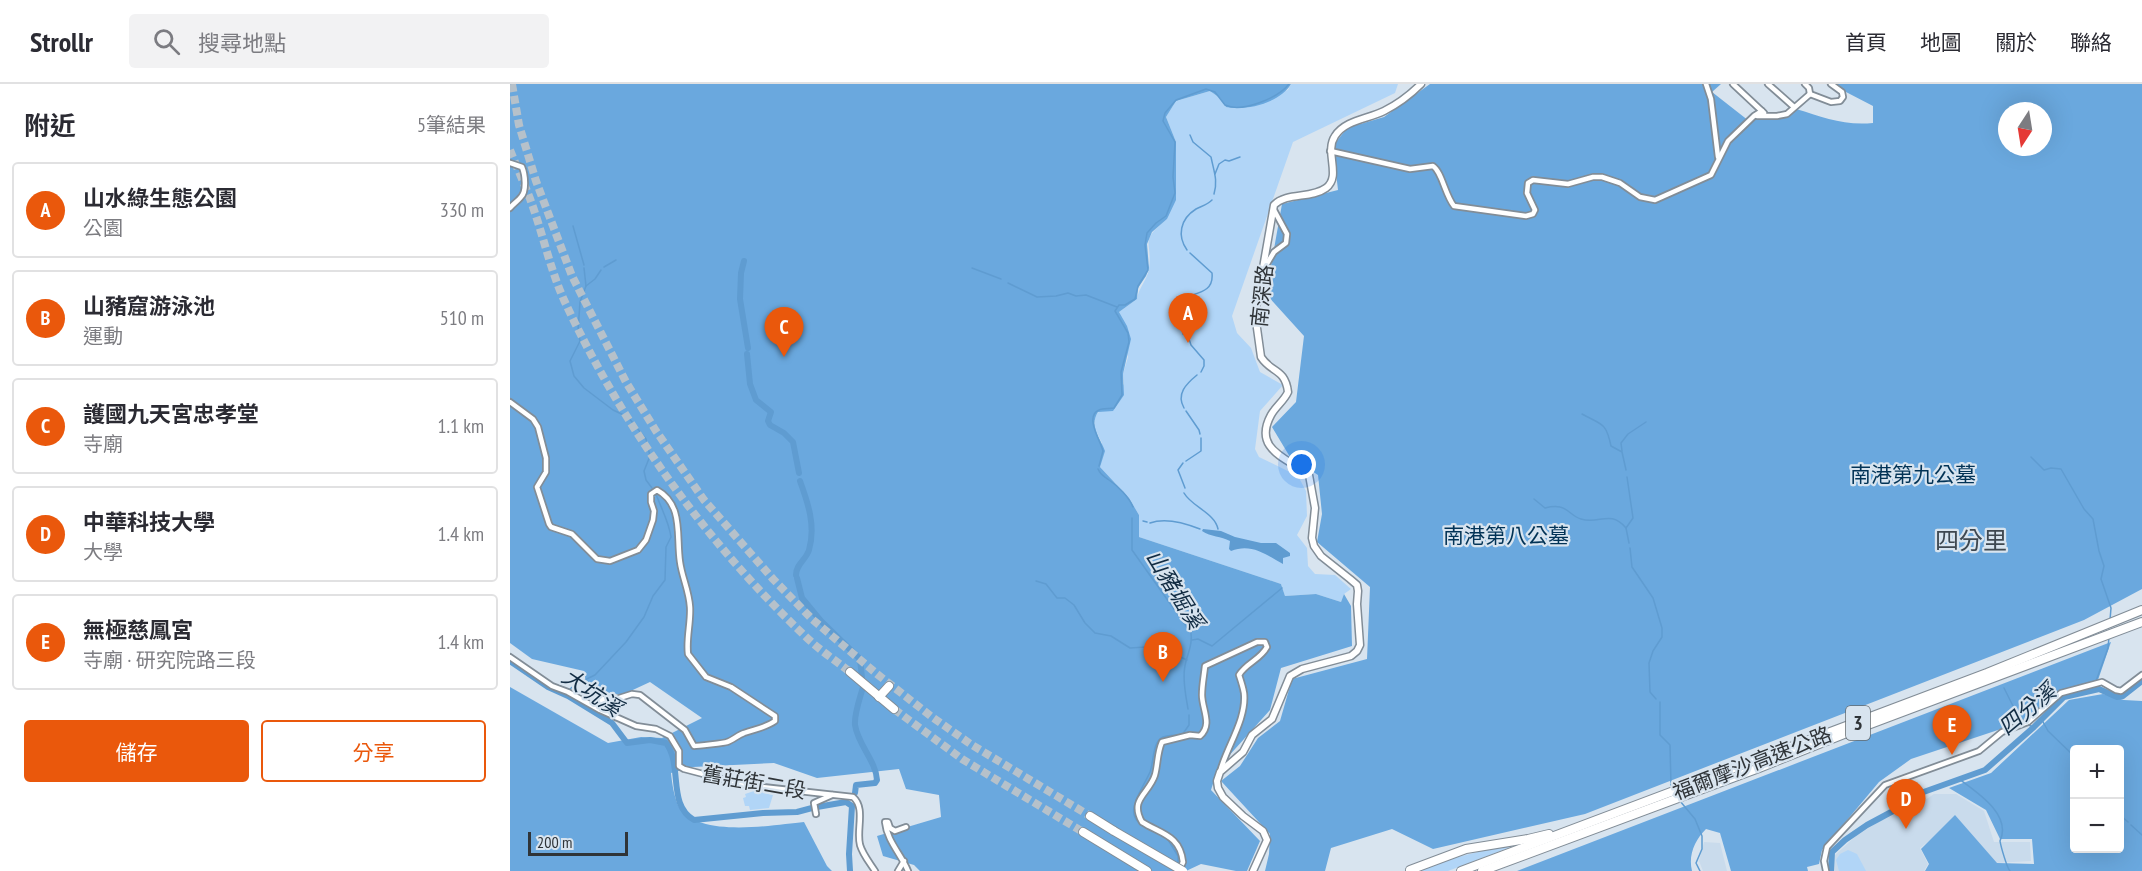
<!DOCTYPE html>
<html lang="zh-TW">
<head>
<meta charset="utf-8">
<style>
	body { margin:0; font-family:"PT Sans Narrow","Noto Sans TC",sans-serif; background:#f2f2f3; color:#2b2b33 }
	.controls { position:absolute; right:18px; bottom:18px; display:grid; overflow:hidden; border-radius:6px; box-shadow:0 6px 24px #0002 }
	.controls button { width:54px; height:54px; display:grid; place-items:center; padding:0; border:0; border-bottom:2px solid #e1e1e2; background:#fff; color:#2b2b33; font:30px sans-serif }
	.compass { position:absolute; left:1488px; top:18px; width:54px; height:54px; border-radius:50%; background:#fff; box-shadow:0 6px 24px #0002; rotate:192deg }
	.scale { position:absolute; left:18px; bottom:15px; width:100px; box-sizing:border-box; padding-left:6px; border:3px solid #2f3438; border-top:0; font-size:16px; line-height:21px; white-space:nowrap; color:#2f3438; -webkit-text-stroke:4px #d8e4ef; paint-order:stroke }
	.you { position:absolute; left:792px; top:381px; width:21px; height:21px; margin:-15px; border:4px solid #fff; border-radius:50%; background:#1a73e8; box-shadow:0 0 0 9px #1a73e833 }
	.badge { display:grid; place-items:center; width:39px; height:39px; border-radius:50%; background:#ea580c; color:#fff; font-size:20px; font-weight:700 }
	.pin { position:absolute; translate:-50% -50px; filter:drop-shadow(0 2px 3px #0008) }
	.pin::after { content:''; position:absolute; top:32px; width:21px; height:18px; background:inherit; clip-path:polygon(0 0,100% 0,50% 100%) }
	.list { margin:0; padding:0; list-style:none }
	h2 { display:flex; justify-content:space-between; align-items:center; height:78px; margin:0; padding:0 24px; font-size:26px }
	h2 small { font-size:20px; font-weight:400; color:#7c7c81 }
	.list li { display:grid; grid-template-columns:39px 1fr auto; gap:18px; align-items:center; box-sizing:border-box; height:96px; margin:0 12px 12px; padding:0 12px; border:2px solid #e1e1e2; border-radius:6px }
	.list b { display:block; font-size:22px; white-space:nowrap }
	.list p { margin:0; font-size:20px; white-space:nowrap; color:#7c7c81 }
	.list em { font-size:20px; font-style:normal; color:#7c7c81 }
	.actions { display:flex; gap:12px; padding:18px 24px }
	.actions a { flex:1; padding:14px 0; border:2px solid #ea580c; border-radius:6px; text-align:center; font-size:21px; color:#ea580c }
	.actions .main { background:#ea580c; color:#fff }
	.icon { flex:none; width:33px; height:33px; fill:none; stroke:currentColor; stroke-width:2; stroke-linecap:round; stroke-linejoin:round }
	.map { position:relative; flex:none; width:1632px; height:787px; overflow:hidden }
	header { display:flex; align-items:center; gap:36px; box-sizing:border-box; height:84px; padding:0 30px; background:#fff; border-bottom:2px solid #e1e1e2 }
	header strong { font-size:28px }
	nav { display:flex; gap:33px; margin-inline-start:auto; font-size:21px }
	.search { width:420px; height:54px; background:#f2f2f3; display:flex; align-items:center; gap:15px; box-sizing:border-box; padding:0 21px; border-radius:6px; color:#7c7c81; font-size:22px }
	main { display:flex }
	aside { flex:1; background:#fff }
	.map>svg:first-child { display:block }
	.built { fill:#c9dbec }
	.green { fill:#b1d5f7 }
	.forest { fill:#6aa8de; fill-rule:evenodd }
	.water { fill:#5f9cd1 }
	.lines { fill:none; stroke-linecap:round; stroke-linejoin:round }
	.stream { stroke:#5f9cd1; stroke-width:1.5 }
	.river { stroke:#5f9cd1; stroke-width:6 }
	.highway-tunnel { stroke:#b6c1ca; stroke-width:8; stroke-dasharray:8 4; stroke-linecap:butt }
	.minor-casing { stroke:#828d97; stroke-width:8 }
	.major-casing { stroke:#828d97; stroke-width:9 }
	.highway-casing { stroke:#828d97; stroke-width:10 }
	.minor { stroke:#fff; stroke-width:4.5 }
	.major { stroke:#fff; stroke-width:6 }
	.highway { stroke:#fff; stroke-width:8 }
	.highway-bridge-casing { stroke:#828d97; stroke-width:10; stroke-linecap:butt }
	.highway-bridge { stroke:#fff; stroke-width:8 }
	.labels { text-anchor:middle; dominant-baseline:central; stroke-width:4.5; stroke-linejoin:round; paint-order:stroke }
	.shield { fill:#d8e4ef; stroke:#62696f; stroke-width:1.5 }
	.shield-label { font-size:20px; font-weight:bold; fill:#2f3438 }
	.street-label { font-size:21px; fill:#2f3438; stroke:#d8e4ef }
	.park-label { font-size:21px; fill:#023356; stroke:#d8e4ef }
	.water-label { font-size:22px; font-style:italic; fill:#122c43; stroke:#d8e4ef }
	.quarter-label { font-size:24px; fill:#3e4851; stroke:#d8e4ef }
</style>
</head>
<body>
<header>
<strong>Strollr</strong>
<div class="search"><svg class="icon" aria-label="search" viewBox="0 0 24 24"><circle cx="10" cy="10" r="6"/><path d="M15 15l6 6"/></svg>搜尋地點</div>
<nav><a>首頁</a><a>地圖</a><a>關於</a><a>聯絡</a></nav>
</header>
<main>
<aside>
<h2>附近<small>5筆結果</small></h2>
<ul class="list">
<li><span class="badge">A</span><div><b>山水綠生態公園</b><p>公園</p></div><em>330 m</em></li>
<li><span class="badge">B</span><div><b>山豬窟游泳池</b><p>運動</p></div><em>510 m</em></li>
<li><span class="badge">C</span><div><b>護國九天宮忠孝堂</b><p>寺廟</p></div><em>1.1 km</em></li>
<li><span class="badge">D</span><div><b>中華科技大學</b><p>大學</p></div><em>1.4 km</em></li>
<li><span class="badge">E</span><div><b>無極慈鳳宮</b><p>寺廟 · 研究院路三段</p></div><em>1.4 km</em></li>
</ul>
<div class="actions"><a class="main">儲存</a><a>分享</a></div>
</aside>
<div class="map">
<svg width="1632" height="787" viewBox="0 0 1632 787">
	<rect width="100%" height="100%" fill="#d8e4ef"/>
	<g class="built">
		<polygon points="1424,710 1446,710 1474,727 1484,758 1520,758 1521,777 1484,779 1444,737 1410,764 1418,780 1414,787 1323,787 1324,772 1346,752 1370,737 1409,720"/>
		<polygon points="1194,758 1210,759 1217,787 1193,787 1189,777"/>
	</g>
	<g class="green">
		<path d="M781,0H888L885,9L783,58L722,232L727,249L741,264L750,288L773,301L750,327L745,365L749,373L788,392L796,407L797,432L787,451L797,464L798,482L805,490L825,491L841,505L834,510L831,518L806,510L775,512L771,500L629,453V431L619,414L590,383L592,359L585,345V332L614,300L613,290L618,273L609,228L627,215C629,203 637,196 639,185C643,156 628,159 657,135L666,58L656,33L666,17L700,7L710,14L716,23L778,6Z"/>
		<polygon points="245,704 255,705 255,709 263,711 259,724 240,726 239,722 235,722 233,714 236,713 235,710 244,707"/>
		<path d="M1006,761L938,787H909C941,773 972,766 1006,761Z"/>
		<polygon points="1338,766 1347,770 1356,787 1329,787 1326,776 1330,770"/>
	</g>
	<g class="forest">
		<path d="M0,0H781C770,19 736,27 716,23L710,14L700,7L666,17L656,33L666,58V116L657,135L642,148L637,160L639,184L636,192L628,204L627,215L609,228L617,242L621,255L613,290L614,311L603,327L588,328C579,342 590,353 595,367L590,383L619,414L629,431V453L771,500L775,512L806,510L831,518L834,510L841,522L842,562L771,584L760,626L708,684L701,706L750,757L737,787H726L691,780L676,787H410L404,781L373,772L367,752L431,733L429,711L396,705L389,685L307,694L264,679L183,683L161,689C162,699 164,712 168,721C185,755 263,741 294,738L317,782L322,787H0V603L98,659L131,653L152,654L192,634L140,598L112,611L77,605L74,587L22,575L0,559Z"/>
		<path d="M920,0H1211L1202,8L1239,37L1248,29C1264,36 1273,39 1286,25C1313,33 1334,42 1363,39V22L1336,8L1327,0H1632V505L1574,536L1075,730L923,765L882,745L821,764L815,787H755L759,770L760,750L711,697L730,682L748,654L770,637L782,595L857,575L860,503L807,458L812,430L808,391L780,373L762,343L786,318L794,252L756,210L772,120L828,106L823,62L837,44L874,33ZM1497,27H1533V63H1497Z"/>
		<path d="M1601,558L1588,596L1548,608L1515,637L1401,675L1369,698L1312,766L1309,780L1297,783L1298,787H1221L1210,749L1196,745C1185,756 1178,771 1182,787H1007Z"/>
		<path d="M1593,610L1614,616L1632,617V787H1415L1419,780L1411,765L1445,731L1487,779L1524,780L1522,755H1490L1476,726L1439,704L1481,689L1559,616ZM1564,666H1610V764H1564Z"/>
	</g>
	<path class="water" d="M693,445L711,447L725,453L751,459H766L780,469V472L773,474V480C755,470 741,459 721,467L719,465L720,457C711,452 701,453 692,447Z"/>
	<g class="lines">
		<g class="stream">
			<path d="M680,51L683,58L701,73C704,88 708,96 704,110"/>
			<polyline points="705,90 709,80 715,76 719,77 730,73"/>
			<polyline points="63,142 74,181"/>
			<path d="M677,166C667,152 670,135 686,125C692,122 697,121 702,116"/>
			<polyline points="94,183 106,176"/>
			<polyline points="74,184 76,202 70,218 68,247 70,257 60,277 64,292 74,304 103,326 118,333 136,355 140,372 134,387 136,396 142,404"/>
			<polyline points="462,184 491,195"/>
			<polyline points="498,199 527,213 546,212 558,209 566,212 576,211 607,223"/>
			<polyline points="76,202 85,195 91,186"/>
			<path d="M679,233L667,227C665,204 705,218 702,189L680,169"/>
			<polyline points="680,238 674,244 673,250 678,252 681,261 694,276 694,282 691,288"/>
			<path d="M674,324C666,310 676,300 687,291"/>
			<polyline points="676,327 689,346 690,350"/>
			<path d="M1072,330C1092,341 1096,338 1101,362L1112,368L1116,386"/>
			<polyline points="1112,367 1111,359 1118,350 1136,338"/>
			<polyline points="1521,373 1534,386 1541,384 1551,385 1574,425 1583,435 1589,467 1594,482 1591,495 1601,524 1600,536"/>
			<polyline points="676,377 691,367 691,354"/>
			<polyline points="673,379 668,386 675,404"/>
			<path d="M589,382L593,367C591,358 574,332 589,326C593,324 600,325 604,324L612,311L611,288L619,258L618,249L605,227L609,221H615L625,215L628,202L638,186L635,161L637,149L646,139L656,132L665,109L663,93L665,58L653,37L655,29L666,16L696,5L705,8L715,21C732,29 768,14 779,0"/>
			<path d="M588,385C591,392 594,392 599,396C608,402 619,413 623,423"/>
			<polyline points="1117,393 1123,434 1116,444 1119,459"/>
			<path d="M674,409C682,423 705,429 708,445"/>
			<path d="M1024,415L1035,424C1039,423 1045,422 1050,423C1057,424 1063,433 1071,435C1089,441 1100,425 1116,444"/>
			<path d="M622,434V466L681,549C683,562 677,570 675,582C672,596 676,612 678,625"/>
			<polyline points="633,437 637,438"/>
			<path d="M640,439C656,433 675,439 690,445"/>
			<polyline points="1120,464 1122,483 1143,514 1152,544 1152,553 1143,567 1139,579 1140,608 1146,615"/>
			<polyline points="526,497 536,500 547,514 555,514 564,521 575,539 585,549 601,552 620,564 635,563 653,565 677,576"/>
			<polyline points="682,556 688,555 702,562 772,504"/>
			<polyline points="0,579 2,578"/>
			<polyline points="1586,597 1598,564 1599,553"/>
			<polyline points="1494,604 1504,624 1503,635 1511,638"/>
			<path d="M60,605L66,600L85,591L116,558L134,533L143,512L155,496L156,463L161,453C159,438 151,424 146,410"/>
			<polyline points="1586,605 1586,603"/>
			<polyline points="58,612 59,611"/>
			<polyline points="1150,618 1150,651 1160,661 1161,701 1163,705"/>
			<polyline points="1532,636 1538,647 1564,672"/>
			<polyline points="1518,641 1524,643"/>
			<path d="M1449,695C1468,709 1502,731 1490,757C1491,763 1497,784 1500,787"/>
			<polyline points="1170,717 1185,735 1192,752 1192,765 1186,779 1190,787"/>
			<polyline points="1610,731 1618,738"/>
			<polyline points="1621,741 1632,751"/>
			<path d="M642,746C607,734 631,709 640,688C644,678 642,658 653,653C658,651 667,651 672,651L679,641V631"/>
			<polyline points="657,754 668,772 668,781"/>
		</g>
		<g class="river">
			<polyline points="234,177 231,189 230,215 238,264"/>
			<polyline points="237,270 240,300 246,316 261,328 258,337 260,341 274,349 283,358 289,389"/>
			<path d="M286,491C286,480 296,476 299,466C306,442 298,419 290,397"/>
			<polyline points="287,494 292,514 311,537 350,575 352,594"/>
			<path d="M0,577L38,603L58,612L102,639L117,659L140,656L156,659C173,681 157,721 184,736L253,729L287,728L302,724"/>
			<path d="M345,709L346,701L365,699L367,696C366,677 348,661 345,641C344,630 350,614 353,603"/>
			<polyline points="307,723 336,718 342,722 339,770 340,787"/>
			<polyline points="1321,787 1322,768 1335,756 1357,741 1385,726 1408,710 1475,686 1524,643 1554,613 1589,605 1607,613 1613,612 1632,597"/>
		</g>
		<g class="highway-tunnel">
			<polyline points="2,0 9,41 26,97 62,192 116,298 146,347 194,416 263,495 302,535 367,590 422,633 462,661 580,732"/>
			<path d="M0,66C6,81 13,97 19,112C32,146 39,182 54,216C112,341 194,456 294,551C308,565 325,576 340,588"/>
			<polyline points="384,625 452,675 573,748"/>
		</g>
		<g class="minor-casing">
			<g id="minor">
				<polyline points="1196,0 1201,15 1208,73"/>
				<polyline points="1223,0 1254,29"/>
				<polyline points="1258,0 1284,23"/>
				<polyline points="1295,0 1299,4 1300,10"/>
				<polyline points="1300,10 1321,18 1330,17 1333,13 1332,8 1321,0"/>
				<polyline points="1247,32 1267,32 1277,30 1300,10"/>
				<path d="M820,67L900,85L923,82C932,88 935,111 944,122L1016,132L1023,130L1025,126L1017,109L1018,99L1023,96L1058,100L1083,93H1092L1110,99L1130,113L1145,116L1201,91L1218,57L1244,32L1252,27"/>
				<path d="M0,79L12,83C15,90 17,107 11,113C8,117 3,120 0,124"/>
				<polyline points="755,183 764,168 776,159 777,150 764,126"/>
				<path d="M0,318L23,335L28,343L36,374V388L27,403L39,440L41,443L62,450L87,475L100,477L128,466L136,456L143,436L144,427L141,418V410L147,406C174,421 166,452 170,478C172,493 179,507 180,523C181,539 176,554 178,570L196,593L221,603L265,632V637C255,644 245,645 234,649C228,651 223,656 217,658C215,659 187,662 184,662L175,646L130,611L122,610L103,616L90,615C92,624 102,625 106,633"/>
				<path d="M0,573L42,602L58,608L90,626L126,642L146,645L160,652L169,667V682L174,685L235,701L343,713C356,724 346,746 350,761C353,771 360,779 365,787"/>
				<polyline points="306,730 304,719 322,711"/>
				<path d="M396,743L385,747L380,744L378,738H375C377,757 391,770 398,787"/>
				<polyline points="388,787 394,777"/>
				<path d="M669,787L673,778C670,751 651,750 632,738C619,715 639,710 645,691C648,680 647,669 652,658L680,651L690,652C703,641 692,625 692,611C692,601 694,592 695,582L747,558H755L757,563C750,576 736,579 729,591C731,597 733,603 734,609C737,635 716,664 710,688"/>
				<polyline points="1316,787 1314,777 1317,763 1375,701 1469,667 1492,648 1518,638 1551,609 1592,598 1606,606 1611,607 1632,591"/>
			</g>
		</g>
		<g class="major-casing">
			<path id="major" d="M743,787L757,756L753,747L733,732L713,713L708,704L707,697L710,688L733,668L742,651L762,635L780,592L792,585L841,572L847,567L850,561L847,520L848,507L847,501L840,495L811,472L804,462L802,454L805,424L799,391C778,374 742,366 761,331C766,322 774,317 778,308C775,284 761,289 751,273L746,237V224L764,121C777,108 801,115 816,104C832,92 814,68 825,52C835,36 858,35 874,27C886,21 901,10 911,0"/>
		</g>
		<g class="highway-casing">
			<g id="highway">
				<polyline points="340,588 384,625"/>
				<polyline points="369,613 379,602"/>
				<polyline points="580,732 604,747"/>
				<polyline points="573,748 637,787"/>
				<polyline points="900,786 956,765 1018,755 1039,750"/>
				<polyline points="951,787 1477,589 1632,526"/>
				<polyline points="972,787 1249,684 1339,648 1632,538"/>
			</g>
		</g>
		<use href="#minor" class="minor"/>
		<use href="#major" class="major"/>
		<use href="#highway" class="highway"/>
		<g class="highway-bridge-casing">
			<polyline id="highway-bridge" points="604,747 673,787"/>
		</g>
		<use href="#highway-bridge" class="highway-bridge"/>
	</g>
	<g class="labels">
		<rect class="shield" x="1336" y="622" width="24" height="34" rx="4.5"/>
		<g class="shield-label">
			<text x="1348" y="639">3</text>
		</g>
		<g class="street-label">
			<text transform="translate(752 212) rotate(-84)">南深路</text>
			<text transform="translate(1242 679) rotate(-21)">福爾摩沙高速公路</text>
			<text transform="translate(244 698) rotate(10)">舊莊街二段</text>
		</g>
		<g class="park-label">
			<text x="1403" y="390">南港第九公墓</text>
			<text x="996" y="451">南港第八公墓</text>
		</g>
		<g class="water-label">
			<text transform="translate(665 505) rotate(58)">山豬堀溪</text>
			<text transform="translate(82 608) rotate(34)">大坑溪</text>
			<text transform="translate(1517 625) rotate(-40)">四分溪</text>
		</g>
		<g class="quarter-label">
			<text x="1461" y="456">四分里</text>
		</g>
	</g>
</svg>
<div class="controls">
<button>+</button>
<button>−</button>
</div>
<svg class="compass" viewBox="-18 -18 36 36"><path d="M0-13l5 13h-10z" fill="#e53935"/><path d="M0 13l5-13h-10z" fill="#7c7c81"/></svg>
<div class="scale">200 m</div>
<div class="you"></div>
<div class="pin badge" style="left:678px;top:259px">A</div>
<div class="pin badge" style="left:653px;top:598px">B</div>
<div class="pin badge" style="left:274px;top:273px">C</div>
<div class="pin badge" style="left:1396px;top:745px">D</div>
<div class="pin badge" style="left:1442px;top:671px">E</div>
</div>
</main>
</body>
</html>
